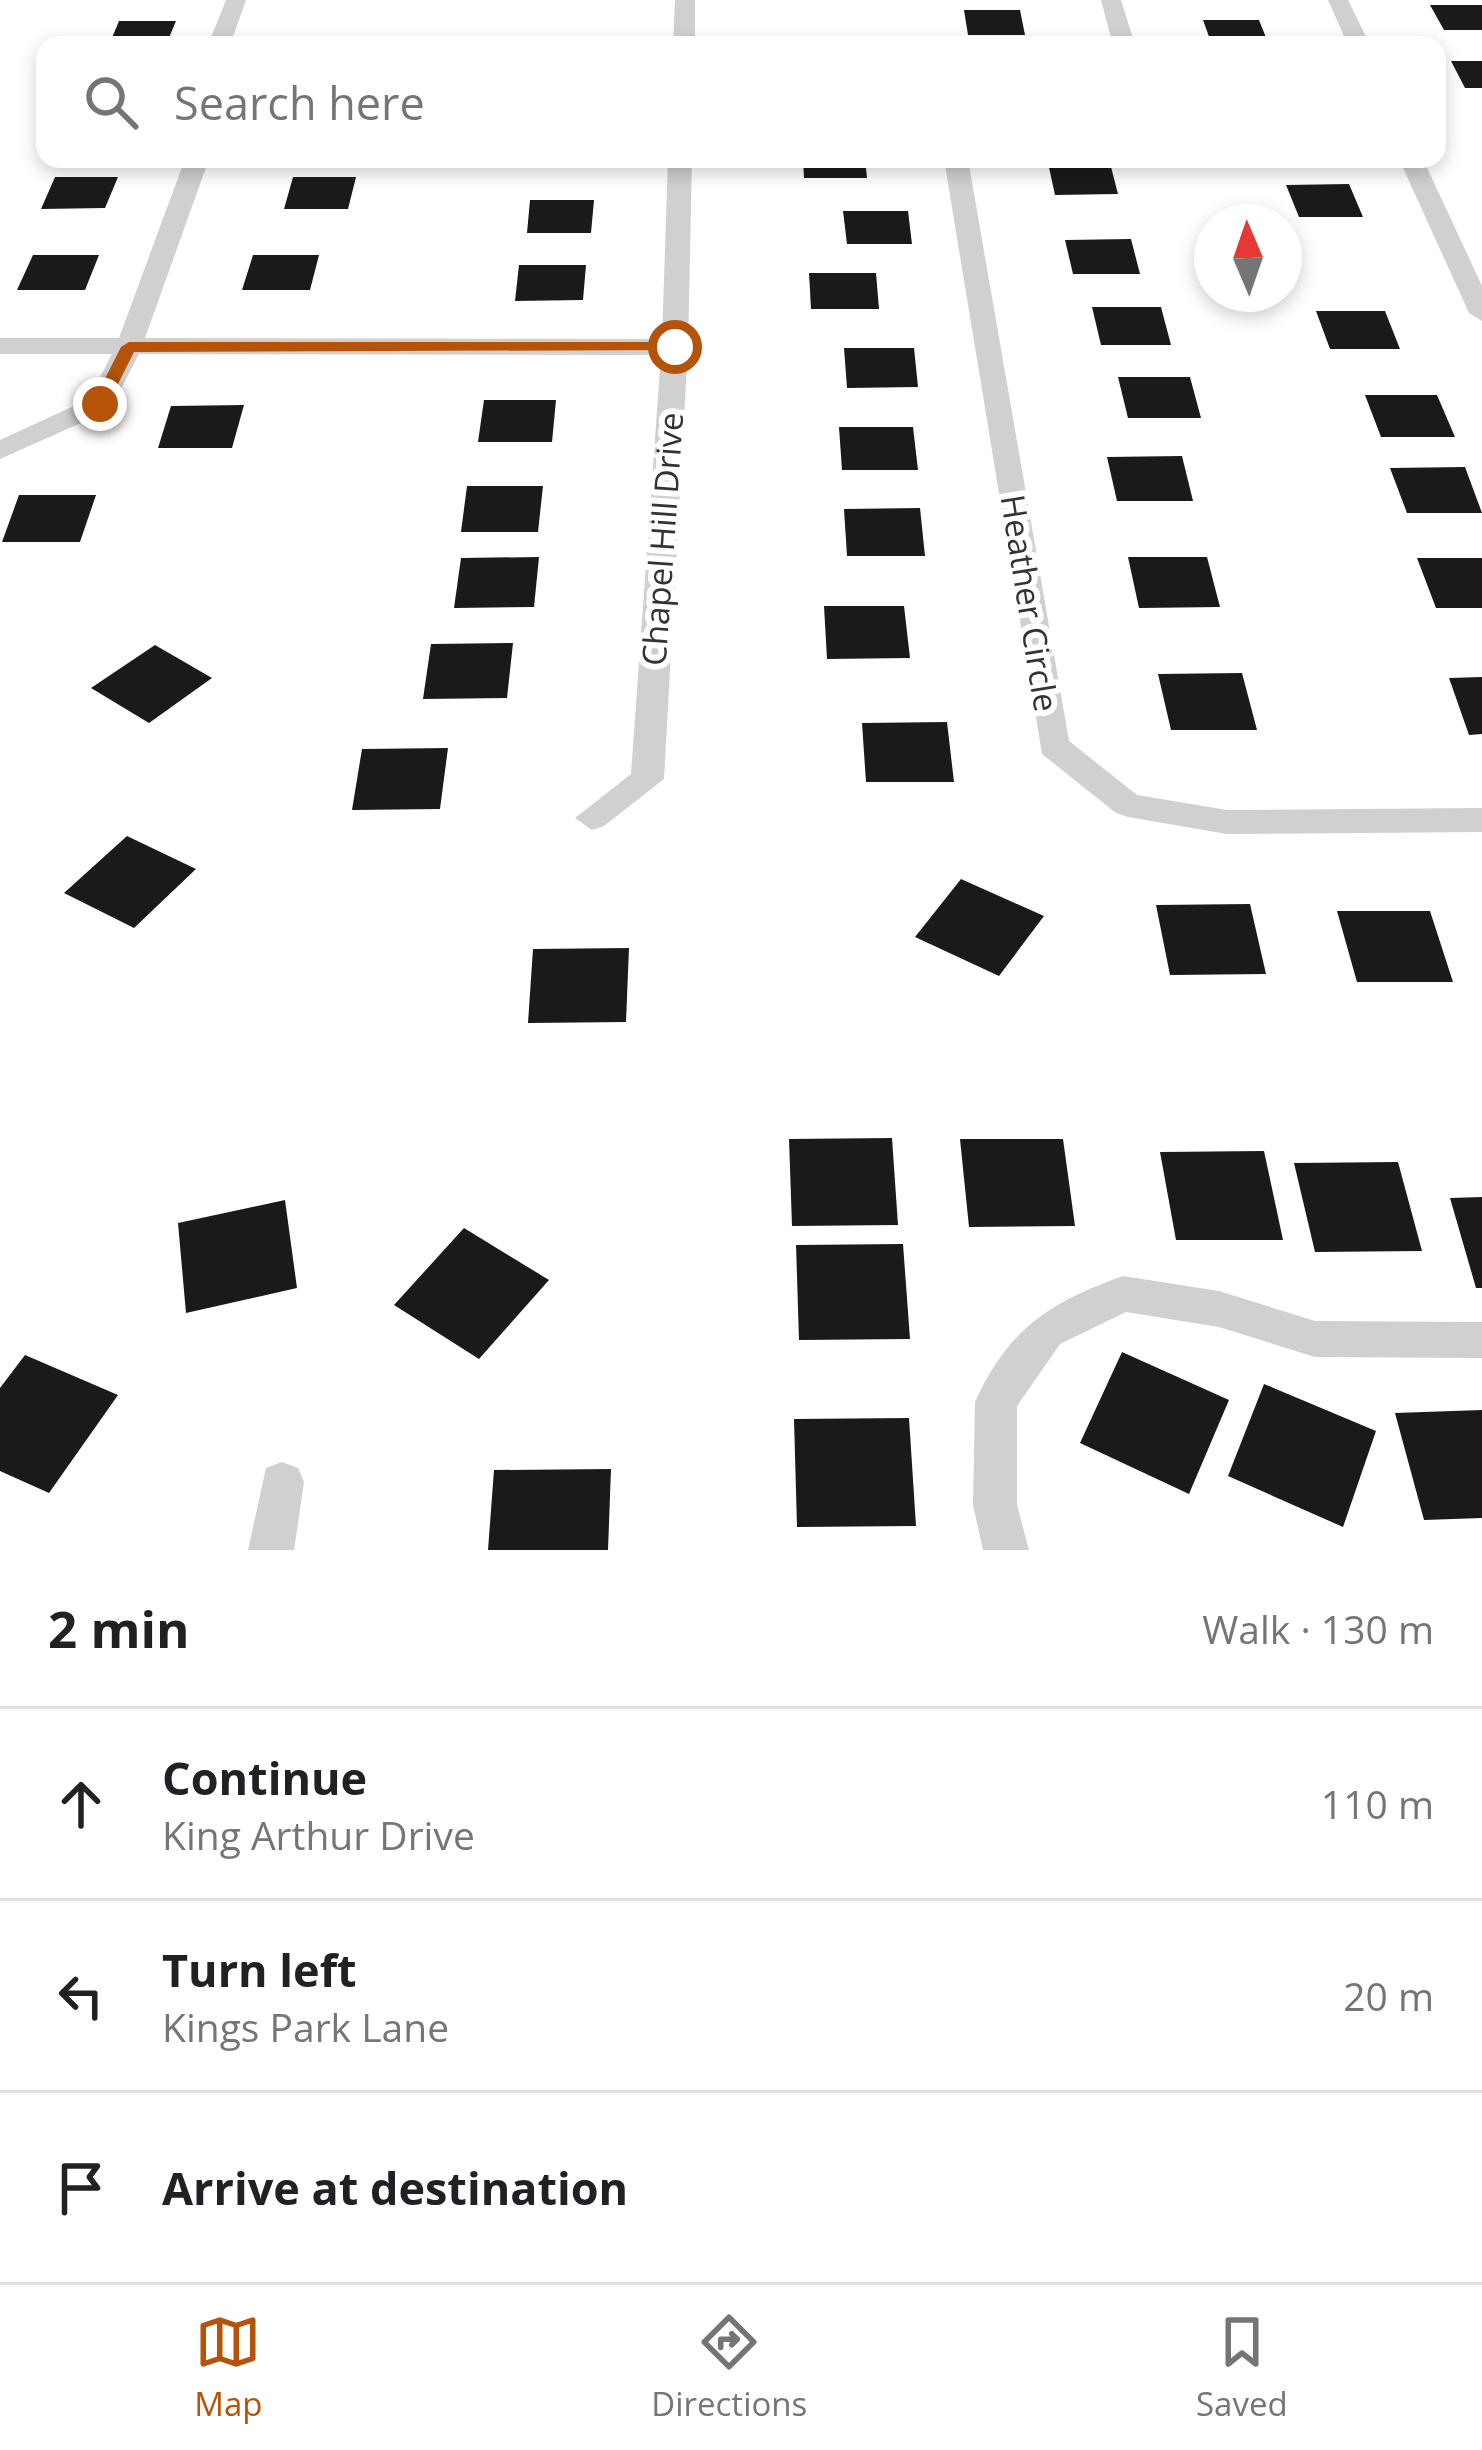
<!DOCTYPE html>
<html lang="en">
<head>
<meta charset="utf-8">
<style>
	body { margin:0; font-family:"Open Sans",sans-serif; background:#f2f2f2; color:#202124 }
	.compass { position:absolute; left:1194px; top:204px; width:108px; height:108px; border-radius:50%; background:#fff; box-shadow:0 6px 18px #0003; rotate:358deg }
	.stop { position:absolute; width:36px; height:36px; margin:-27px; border:9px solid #b45309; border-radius:50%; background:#fff }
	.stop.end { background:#b45309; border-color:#fff; box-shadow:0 3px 12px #0008 }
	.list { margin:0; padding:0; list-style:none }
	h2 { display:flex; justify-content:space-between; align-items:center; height:156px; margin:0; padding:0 48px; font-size:51px }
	h2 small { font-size:39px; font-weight:400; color:#757577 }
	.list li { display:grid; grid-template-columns:78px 1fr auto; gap:36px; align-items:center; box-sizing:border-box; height:192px; padding:0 48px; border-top:3px solid #e0e0e0 }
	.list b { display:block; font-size:45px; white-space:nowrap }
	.list p { margin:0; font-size:39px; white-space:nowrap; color:#757577 }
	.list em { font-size:39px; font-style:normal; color:#757577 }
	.icon { flex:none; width:66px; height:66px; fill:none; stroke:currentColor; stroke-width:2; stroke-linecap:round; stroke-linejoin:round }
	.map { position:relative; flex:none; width:1482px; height:1550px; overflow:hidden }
	.search { position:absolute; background:#fff; box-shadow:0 6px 18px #0003; left:36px; right:36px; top:36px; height:132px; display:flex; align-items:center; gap:30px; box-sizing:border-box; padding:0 42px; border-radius:24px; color:#757577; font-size:45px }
	.sheet { height:732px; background:#fff }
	nav { display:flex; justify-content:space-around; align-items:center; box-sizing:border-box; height:168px; border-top:3px solid #e0e0e0; background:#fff; font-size:33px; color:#757577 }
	nav a { display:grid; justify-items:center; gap:6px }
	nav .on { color:#b45309 }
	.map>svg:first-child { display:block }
	.building { fill:#1a1a1a }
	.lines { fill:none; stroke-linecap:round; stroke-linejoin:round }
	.street { fill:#d0d0d0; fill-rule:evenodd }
	.route { fill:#b45309 }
	.labels { text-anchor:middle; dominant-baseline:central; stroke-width:12; stroke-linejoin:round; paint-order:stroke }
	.street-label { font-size:33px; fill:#333; stroke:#fff }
</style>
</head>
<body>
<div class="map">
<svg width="1482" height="1550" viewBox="0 0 1482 1550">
	<rect width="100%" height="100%" fill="#fff"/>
	<g class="building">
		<polygon points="1430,5 1482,5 1482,30 1444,30"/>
		<polygon points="964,10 1020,10 1025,35 968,35"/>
		<polygon points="1203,20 1259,20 1269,45 1212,45"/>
		<polygon points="119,21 176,21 166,45 109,45"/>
		<polygon points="1451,61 1482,61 1482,88 1465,88"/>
		<polygon points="803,159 865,159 867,178 804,178"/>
		<polygon points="1048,163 1110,163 1118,194 1055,195"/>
		<polygon points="55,177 118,177 105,208 41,209"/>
		<polygon points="293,177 356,177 348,209 284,209"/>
		<polygon points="1349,184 1363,217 1299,217 1286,185"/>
		<polygon points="530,200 594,200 591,233 527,233"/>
		<polygon points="843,211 908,211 912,244 847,244"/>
		<polygon points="1131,239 1140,274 1073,274 1065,240"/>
		<polygon points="33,255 99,255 85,290 17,290"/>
		<polygon points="253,255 319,255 310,290 242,290"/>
		<polygon points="519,265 586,265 583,300 515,301"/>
		<polygon points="809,273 876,273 879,309 811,309"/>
		<polygon points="1092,307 1161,307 1171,345 1101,345"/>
		<polygon points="1316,311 1385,311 1400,349 1330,349"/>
		<polygon points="844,348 914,348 918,387 847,388"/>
		<polygon points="1118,377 1190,377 1201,418 1128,418"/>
		<polygon points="1365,395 1437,395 1455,437 1381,437"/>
		<polygon points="484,400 556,400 552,442 478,442"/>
		<polygon points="244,405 232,448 158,448 171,406"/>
		<polygon points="839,427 913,427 918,470 842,470"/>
		<polygon points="1182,456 1193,501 1117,501 1107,457"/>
		<polygon points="1465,467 1482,513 1407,513 1390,468"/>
		<polygon points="467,486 543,486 538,532 461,532"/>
		<polygon points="19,495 96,495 80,542 2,542"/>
		<polygon points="920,508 925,556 847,556 844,509"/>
		<polygon points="539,557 534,607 454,608 461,558"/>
		<polygon points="1128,557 1207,557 1220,607 1139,608"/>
		<polygon points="1417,558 1482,558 1482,608 1436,608"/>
		<polygon points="824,606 904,606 910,658 827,659"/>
		<polygon points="513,643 507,698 423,699 431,644"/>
		<polygon points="155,645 212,678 149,723 91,688"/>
		<polygon points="1242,673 1257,730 1171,730 1158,674"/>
		<polygon points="1482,677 1482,734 1469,735 1449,678"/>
		<polygon points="947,722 954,782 866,782 862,723"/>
		<polygon points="448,748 440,809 352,810 362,749"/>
		<polygon points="127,836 196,869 134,928 64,893"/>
		<polygon points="961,879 1044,916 999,976 915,937"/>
		<polygon points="1250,904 1266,974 1170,975 1156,905"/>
		<polygon points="1337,911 1430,911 1453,982 1357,982"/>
		<polygon points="629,948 626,1022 528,1023 533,949"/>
		<polygon points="892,1138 898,1225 792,1226 789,1139"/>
		<polygon points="960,1139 1063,1139 1075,1226 969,1227"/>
		<polygon points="1264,1151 1283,1240 1176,1240 1160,1152"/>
		<polygon points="1398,1162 1422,1251 1315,1252 1294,1163"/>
		<polygon points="1482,1197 1482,1288 1476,1288 1450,1198"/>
		<polygon points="285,1200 297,1288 186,1313 178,1223"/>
		<polygon points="464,1228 549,1280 479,1359 394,1305"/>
		<polygon points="903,1244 910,1339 799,1340 796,1245"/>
		<polygon points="1122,1352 1229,1400 1189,1494 1080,1443"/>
		<polygon points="25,1355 118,1395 49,1493 0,1471 0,1388"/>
		<polygon points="1264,1384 1376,1431 1343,1527 1228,1476"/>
		<polygon points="1482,1410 1482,1518 1424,1520 1395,1413"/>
		<polygon points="909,1418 916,1526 797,1527 794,1419"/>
		<polygon points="611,1469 608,1550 488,1550 494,1470"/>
	</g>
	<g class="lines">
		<g class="street">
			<polygon points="226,0 246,0 230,45 208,45"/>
			<polygon points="675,0 695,0 695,45 673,45"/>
			<polygon points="1101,0 1121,0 1135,45 1113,45"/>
			<polygon points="1328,0 1348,0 1370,45 1348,45"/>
			<polygon points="185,159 209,159 145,338 662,339 668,159 692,159 688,347 664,779 604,826 592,830 575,818 631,774 661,355 139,354 110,410 0,459 0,440 89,399 112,354 0,354 0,338 119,338"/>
			<polygon points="944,159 968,159 1069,741 1137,795 1227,810 1482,808 1482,832 1227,834 1128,817 1116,813 1042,754"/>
			<polygon points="1399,159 1423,159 1482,286 1482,321 1469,313"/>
			<path d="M1123,1276L1219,1291L1315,1321L1482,1322V1358L1315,1357L1219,1327L1126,1312L1060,1344L1017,1406V1505L1029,1550H983L973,1505L975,1402C1008,1329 1050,1302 1123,1276Z"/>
			<polygon points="282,1462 298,1468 304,1482 294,1550 248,1550 266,1468"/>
		</g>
	</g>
	<polygon class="route" points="675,342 680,350 134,352 106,408 92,404 121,347 129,342"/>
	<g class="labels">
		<g class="street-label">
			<text transform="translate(662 539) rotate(-86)">Chapel Hill Drive</text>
			<text transform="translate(1030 603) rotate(81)">Heather Circle</text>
		</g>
	</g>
</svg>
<svg class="compass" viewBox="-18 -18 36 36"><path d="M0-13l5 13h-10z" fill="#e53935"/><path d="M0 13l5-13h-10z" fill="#757577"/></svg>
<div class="stop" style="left:675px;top:347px"></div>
<div class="stop end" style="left:100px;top:404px"></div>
<div class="search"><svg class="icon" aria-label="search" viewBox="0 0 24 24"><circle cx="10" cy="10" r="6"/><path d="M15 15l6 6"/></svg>Search here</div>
</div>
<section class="sheet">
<h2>2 min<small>Walk · 130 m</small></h2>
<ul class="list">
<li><svg class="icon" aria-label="ahead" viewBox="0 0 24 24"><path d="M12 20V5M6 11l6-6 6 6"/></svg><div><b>Continue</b><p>King Arthur Drive</p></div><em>110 m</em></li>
<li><svg class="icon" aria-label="left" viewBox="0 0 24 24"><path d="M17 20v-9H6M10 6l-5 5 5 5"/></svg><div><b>Turn left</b><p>Kings Park Lane</p></div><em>20 m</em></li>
<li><svg class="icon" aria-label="arrive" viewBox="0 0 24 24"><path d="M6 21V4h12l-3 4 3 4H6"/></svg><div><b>Arrive at destination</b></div></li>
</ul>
</section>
<nav>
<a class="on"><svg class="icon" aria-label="map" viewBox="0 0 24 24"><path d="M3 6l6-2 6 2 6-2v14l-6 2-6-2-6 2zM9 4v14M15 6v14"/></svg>Map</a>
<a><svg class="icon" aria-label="directions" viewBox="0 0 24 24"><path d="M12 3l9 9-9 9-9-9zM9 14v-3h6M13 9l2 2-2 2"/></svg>Directions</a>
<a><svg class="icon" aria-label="saved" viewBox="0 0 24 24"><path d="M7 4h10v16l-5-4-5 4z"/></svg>Saved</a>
</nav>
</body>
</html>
